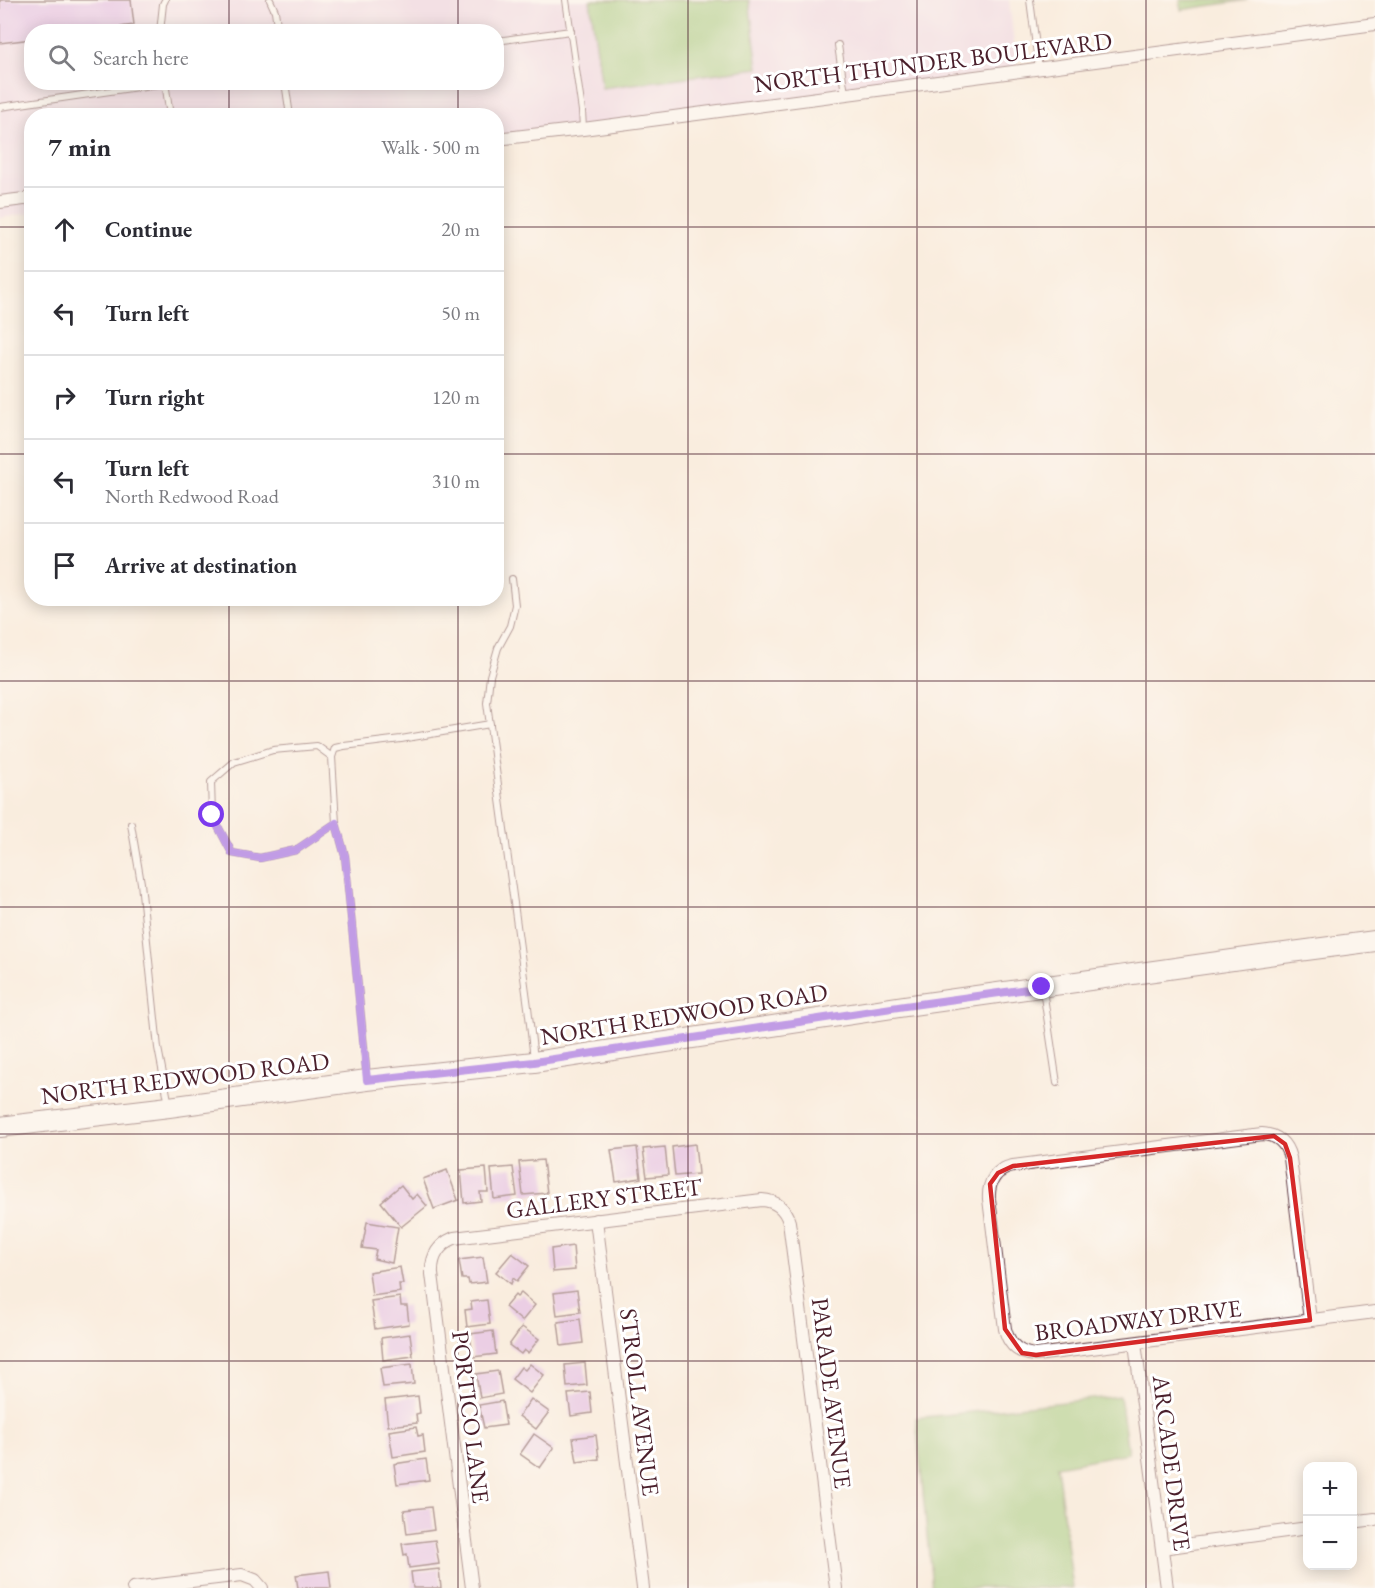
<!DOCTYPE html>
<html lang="en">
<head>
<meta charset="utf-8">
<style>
	body { margin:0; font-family:"EB Garamond",serif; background:#f2f2f3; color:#2b2b33 }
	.controls { position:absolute; right:18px; bottom:18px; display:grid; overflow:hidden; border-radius:12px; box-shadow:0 3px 15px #0003 }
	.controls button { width:54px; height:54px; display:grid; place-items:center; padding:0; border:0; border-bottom:2px solid #e1e1e2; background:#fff; color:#2b2b33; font:30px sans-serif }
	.stop { position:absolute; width:18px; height:18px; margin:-14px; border:4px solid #7c3aed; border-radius:50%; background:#fff }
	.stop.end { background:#7c3aed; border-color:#fff; box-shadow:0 2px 6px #0008 }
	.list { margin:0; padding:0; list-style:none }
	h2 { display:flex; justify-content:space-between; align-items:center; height:78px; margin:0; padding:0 24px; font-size:26px }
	h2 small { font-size:20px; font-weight:400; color:#7c7c81 }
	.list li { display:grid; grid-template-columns:39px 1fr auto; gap:18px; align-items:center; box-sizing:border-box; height:84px; padding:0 24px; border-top:2px solid #e1e1e2 }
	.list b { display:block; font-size:22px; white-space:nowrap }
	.list p { margin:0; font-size:20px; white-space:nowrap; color:#7c7c81 }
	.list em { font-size:20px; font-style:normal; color:#7c7c81 }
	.icon { flex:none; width:33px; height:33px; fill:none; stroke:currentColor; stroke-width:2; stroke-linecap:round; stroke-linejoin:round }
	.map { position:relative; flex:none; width:1375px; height:1588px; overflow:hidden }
	.search { position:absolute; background:#fff; box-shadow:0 3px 15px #0003; left:24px; top:24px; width:480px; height:66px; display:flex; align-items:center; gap:15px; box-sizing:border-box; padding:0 21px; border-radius:24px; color:#7c7c81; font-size:22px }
	.panel { position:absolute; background:#fff; box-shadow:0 3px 15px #0003; left:24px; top:108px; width:480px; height:498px; border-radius:24px }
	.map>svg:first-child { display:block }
	.built { fill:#ecd1ea; fill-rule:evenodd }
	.green { fill:#9ac978; stroke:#727452; stroke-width:1.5 }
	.building { fill:#d9a8eb }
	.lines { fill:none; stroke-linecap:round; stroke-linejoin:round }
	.lane-casing { stroke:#643e46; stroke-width:8 }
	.street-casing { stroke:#643e46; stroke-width:14 }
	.primary-casing { stroke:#643e46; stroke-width:22 }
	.lane { stroke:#fff; stroke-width:6 }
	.street { stroke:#fff; stroke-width:12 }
	.primary { stroke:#fff; stroke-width:20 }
	.route { stroke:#7c3aed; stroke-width:8 }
	.marked { fill:none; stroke:#d62828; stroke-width:4.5; stroke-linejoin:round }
	.grid { fill:none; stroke:#4a1f2b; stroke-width:1.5; stroke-opacity:0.55 }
	.labels { text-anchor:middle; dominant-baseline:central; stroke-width:6; stroke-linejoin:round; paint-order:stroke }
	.street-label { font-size:24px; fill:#4a1f2b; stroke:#fff }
</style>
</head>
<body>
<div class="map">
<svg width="1375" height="1588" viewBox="0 0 1375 1588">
	<rect width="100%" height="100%" fill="#fff"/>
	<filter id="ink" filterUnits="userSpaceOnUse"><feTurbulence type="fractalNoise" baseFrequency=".0167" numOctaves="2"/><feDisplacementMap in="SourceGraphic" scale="12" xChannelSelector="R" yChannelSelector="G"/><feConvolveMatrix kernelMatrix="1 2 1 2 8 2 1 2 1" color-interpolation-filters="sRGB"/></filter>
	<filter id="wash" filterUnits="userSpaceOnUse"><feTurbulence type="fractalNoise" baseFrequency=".008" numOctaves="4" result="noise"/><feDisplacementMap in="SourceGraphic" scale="24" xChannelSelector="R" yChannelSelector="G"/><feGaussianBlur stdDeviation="1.35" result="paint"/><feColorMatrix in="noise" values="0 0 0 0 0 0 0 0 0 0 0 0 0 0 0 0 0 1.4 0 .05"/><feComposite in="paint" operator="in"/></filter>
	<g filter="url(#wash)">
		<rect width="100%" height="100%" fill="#f9edde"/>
		<path class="built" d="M0,0H1009L1017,70L497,142L496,116H32L31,213L0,218ZM32,32H496V82H32Z"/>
		<g class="green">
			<polygon points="590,0 749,0 758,68 602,88"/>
			<polygon points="1180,0 1248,0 1181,10"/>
			<polygon points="1120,1396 1128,1453 1057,1466 1073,1588 932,1588 916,1418"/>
		</g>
		<g id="blocks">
			<g class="building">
				<polygon points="0,0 131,0 134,25 84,32 32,32 32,39 0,43"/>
				<polygon points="695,1144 698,1174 675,1176 672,1147"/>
				<polygon points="637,1147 641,1178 616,1182 611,1150"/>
				<polygon points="665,1147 668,1175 647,1177 643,1149"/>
				<polygon points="543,1160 547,1193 523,1195 519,1162"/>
				<polygon points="513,1167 517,1196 494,1199 491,1169"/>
				<polygon points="486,1168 488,1192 480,1192 481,1201 464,1203 461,1170"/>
				<polygon points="447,1170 458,1200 434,1209 423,1179"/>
				<polygon points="401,1185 412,1199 417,1194 427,1206 401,1227 381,1202"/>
				<polygon points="367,1222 398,1227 392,1263 374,1259 376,1250 362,1248"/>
				<polygon points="573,1246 575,1270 553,1272 551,1249"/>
				<polygon points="512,1253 529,1266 517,1281 513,1278 511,1284 496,1272"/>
				<polygon points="483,1257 487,1282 469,1284 468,1279 462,1279 459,1260"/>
				<polygon points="400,1267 403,1284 399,1284 400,1292 372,1296 369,1272"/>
				<polygon points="577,1290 580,1312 557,1315 554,1293"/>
				<polygon points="521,1293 535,1305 522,1321 505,1307 515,1295 517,1297"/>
				<polygon points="400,1297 401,1306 407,1306 409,1324 375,1329 371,1301"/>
				<polygon points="487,1300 490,1324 467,1327 465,1310 472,1309 471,1302"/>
				<polygon points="580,1319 583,1343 561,1346 558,1322"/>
				<polygon points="522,1327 539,1339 528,1353 524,1350 521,1354 509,1345"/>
				<polygon points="493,1331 496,1354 473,1357 470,1334"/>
				<polygon points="410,1334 413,1356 383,1360 381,1338"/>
				<polygon points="585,1363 587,1385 567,1387 565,1365"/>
				<polygon points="412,1364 414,1384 383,1387 380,1368"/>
				<polygon points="530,1364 544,1375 530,1393 512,1379 521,1367 525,1370"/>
				<polygon points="498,1371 502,1394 480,1398 476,1374"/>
				<polygon points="590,1392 592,1413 571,1416 568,1394"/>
				<polygon points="418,1396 420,1413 416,1414 417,1423 388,1426 385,1400"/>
				<polygon points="531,1399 549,1412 536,1429 519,1416"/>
				<polygon points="502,1401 506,1425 484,1428 479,1405"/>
				<polygon points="416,1427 418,1436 423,1435 425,1452 393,1457 389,1431"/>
				<polygon points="534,1434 554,1448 540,1468 520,1454"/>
				<polygon points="596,1435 599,1459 577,1462 573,1438"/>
				<polygon points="426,1459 429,1480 397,1484 394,1464"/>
				<polygon points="431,1507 434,1530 407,1534 404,1510"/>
				<polygon points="435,1540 439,1564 409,1568 407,1554 404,1555 402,1544"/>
				<polygon points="439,1569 441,1588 413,1588 411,1572"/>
				<polygon points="329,1571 331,1588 298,1588 296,1575"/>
			</g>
		</g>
	</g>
	<g filter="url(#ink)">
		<use href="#blocks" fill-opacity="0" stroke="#643e46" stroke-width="1.5"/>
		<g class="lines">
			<g class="lane-casing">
				<g id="lane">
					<polyline points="270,0 275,11 278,32"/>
					<polyline points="566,0 582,111 583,128"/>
					<polyline points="1030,0 1039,69"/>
					<polyline points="160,32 163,4 165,0"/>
					<polyline points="496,41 571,31"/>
					<polyline points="838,45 845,94"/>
					<polyline points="165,82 170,116"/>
					<polyline points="285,82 290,116"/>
					<polyline points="0,107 172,82"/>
					<polyline points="512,579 515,605 510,626 498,648 490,676 487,703 528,1007 534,1059"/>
					<polyline points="332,757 335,748 344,746 401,739 490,724"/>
					<polyline points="336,823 296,850 260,858 232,853 212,815 211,782 234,762 273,750 317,746 332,757 336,823 345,856 367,1077"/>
					<polyline points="131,824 141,883 158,1048 169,1105"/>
					<polyline points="1043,990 1057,1083"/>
				</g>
			</g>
			<g class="street-casing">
				<g id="street">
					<polyline points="496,139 583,129 1375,24"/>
					<polyline points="0,202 32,198"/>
					<polyline points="596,1220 643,1588"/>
					<path d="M1310,1320L1290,1158C1286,1142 1277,1135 1262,1134L1013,1166C996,1169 988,1182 989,1199L1005,1329C1009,1345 1019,1354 1036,1355L1375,1312"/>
					<polyline points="1135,1343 1167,1588"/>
					<polyline points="1352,1522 1375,1519"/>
					<polyline points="1162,1548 1308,1528"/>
					<polyline points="133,1588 242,1575 255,1580 262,1588"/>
					<path d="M472,1588L432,1274C431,1257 438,1245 454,1238L762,1200C776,1201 785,1208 789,1222L836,1588"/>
				</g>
			</g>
			<g class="primary-casing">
				<polyline id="primary" points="0,1127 169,1107 367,1080 534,1062 905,1006 1261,956 1375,941"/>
			</g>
			<use href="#lane" class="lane"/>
			<use href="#street" class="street"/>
			<use href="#primary" class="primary"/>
		</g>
	</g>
	<g class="lines" filter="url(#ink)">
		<polyline class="route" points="212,815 232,853 260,858 296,850 336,823 345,856 367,1080 534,1062 905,1006 1042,987"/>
	</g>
	<path d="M0 0H1375V1588H0ZM1274,1136L1285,1144L1290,1158L1310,1320L1036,1355L1022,1353L1005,1329L990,1184L998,1173L1013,1166Z" fill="#f9edde" fill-opacity=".55" fill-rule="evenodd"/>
	<path class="marked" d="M1274,1136L1285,1144L1290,1158L1310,1320L1036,1355L1022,1353L1005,1329L990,1184L998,1173L1013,1166Z"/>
	<path class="grid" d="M229,0V32M458,0V32M688,0V1588M917,0V1588M1146,0V1588M229,82V116M458,82V116M0,227H32M496,227H1375M0,454H32M496,454H1375M229,598V1588M458,598V1588M0,681H1375M0,907H1375M0,1134H1375M0,1361H1375"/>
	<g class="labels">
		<g class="street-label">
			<text transform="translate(933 62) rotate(-7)">NORTH THUNDER BOULEVARD</text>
			<text transform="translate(684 1014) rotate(-9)">NORTH REDWOOD ROAD</text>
			<text transform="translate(185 1078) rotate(-7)">NORTH REDWOOD ROAD</text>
			<text transform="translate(604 1198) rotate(-7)">GALLERY STREET</text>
			<text transform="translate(1138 1320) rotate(-7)">BROADWAY DRIVE</text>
			<text transform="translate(832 1393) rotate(83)">PARADE AVENUE</text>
			<text transform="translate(640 1402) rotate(83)">STROLL AVENUE</text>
			<text transform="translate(471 1417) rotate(83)">PORTICO LANE</text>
			<text transform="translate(1172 1463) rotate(83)">ARCADE DRIVE</text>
		</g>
	</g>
</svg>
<div class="controls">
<button>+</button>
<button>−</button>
</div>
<div class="stop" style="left:212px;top:815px"></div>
<div class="stop end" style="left:1042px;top:987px"></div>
<div class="search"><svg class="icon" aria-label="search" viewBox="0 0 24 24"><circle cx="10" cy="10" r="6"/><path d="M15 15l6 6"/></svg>Search here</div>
<section class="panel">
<h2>7 min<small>Walk · 500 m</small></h2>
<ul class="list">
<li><svg class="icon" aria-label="ahead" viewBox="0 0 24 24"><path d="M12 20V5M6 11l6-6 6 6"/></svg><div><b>Continue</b></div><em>20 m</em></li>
<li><svg class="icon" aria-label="left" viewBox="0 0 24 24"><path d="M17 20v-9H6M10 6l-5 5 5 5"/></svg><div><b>Turn left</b></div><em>50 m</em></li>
<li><svg class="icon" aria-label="right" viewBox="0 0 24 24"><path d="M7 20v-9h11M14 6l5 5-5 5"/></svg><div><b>Turn right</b></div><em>120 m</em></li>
<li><svg class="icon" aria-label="left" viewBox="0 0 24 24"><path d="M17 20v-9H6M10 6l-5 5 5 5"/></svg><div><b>Turn left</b><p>North Redwood Road</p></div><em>310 m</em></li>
<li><svg class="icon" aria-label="arrive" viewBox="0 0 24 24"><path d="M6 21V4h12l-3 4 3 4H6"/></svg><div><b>Arrive at destination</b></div></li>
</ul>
</section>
</div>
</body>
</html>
